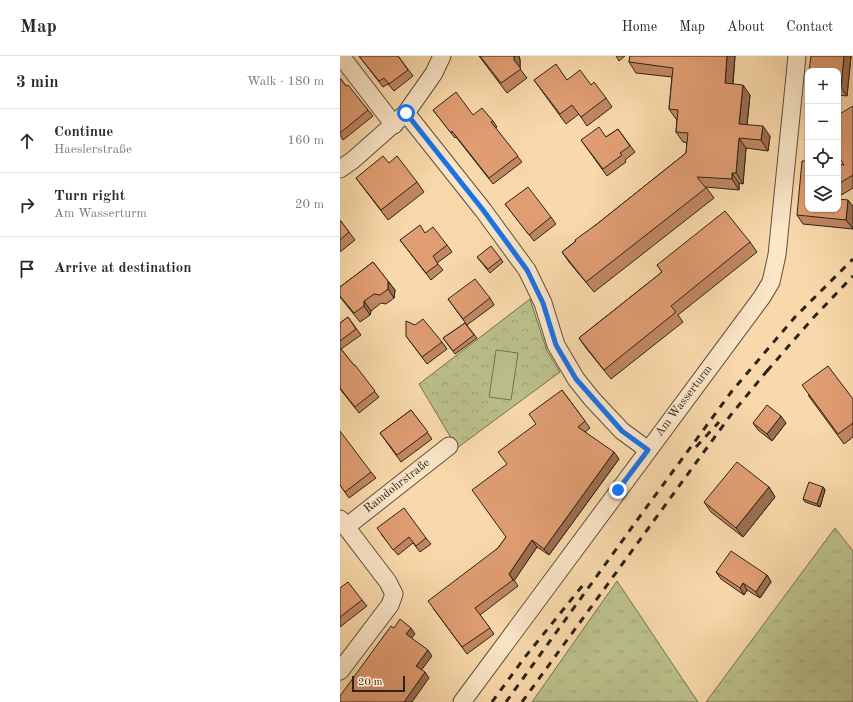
<!DOCTYPE html>
<html lang="en">
<head>
<meta charset="utf-8">
<style>
	body { margin:0; font-family:"Old Standard TT",serif; background:#f7f7f7; color:#2b2b33 }
	.controls { position:absolute; right:12px; top:12px; display:grid; overflow:hidden; border-radius:8px; box-shadow:0 1px 3px #0004 }
	.controls button { width:36px; height:36px; display:grid; place-items:center; padding:0; border:0; border-bottom:1px solid #e1e1e2; background:#fff; color:#2b2b33; font:20px sans-serif }
	.scale { position:absolute; left:12px; bottom:10px; width:53px; box-sizing:border-box; padding-left:4px; border:2px solid #2d231a; border-top:0; font-size:11px; line-height:14px; white-space:nowrap; color:#2d231a; -webkit-text-stroke:3px #fbe6c8; paint-order:stroke }
	.stop { position:absolute; width:12px; height:12px; margin:-9px; border:3px solid #1a73e8; border-radius:50%; background:#fff }
	.stop.end { background:#1a73e8; border-color:#fff; box-shadow:0 1px 4px #0008 }
	.list { margin:0; padding:0; list-style:none }
	h2 { display:flex; justify-content:space-between; align-items:center; height:52px; margin:0; padding:0 16px; font-size:17px }
	h2 small { font-size:13px; font-weight:400; color:#7c7c81 }
	.list li { display:grid; grid-template-columns:26px 1fr auto; gap:12px; align-items:center; box-sizing:border-box; height:64px; padding:0 16px; border-top:1px solid #e1e1e2 }
	.list b { display:block; font-size:15px; white-space:nowrap }
	.list p { margin:0; font-size:13px; white-space:nowrap; color:#7c7c81 }
	.list em { font-size:13px; font-style:normal; color:#7c7c81 }
	.icon { flex:none; width:22px; height:22px; fill:none; stroke:currentColor; stroke-width:2; stroke-linecap:round; stroke-linejoin:round }
	.map { position:relative; flex:none; width:513px; height:646px; overflow:hidden }
	header { display:flex; align-items:center; gap:24px; box-sizing:border-box; height:56px; padding:0 20px; background:#fff; border-bottom:1px solid #e1e1e2 }
	header strong { font-size:19px }
	nav { display:flex; gap:22px; margin-inline-start:auto; font-size:14px }
	main { display:flex }
	aside { flex:1; background:#fff }
	.map>svg:first-child { display:block }
	.grass { fill:url(#grass-tufts); stroke:#747252 }
	.park { fill:url(#park-crowns); stroke:#747252 }
	.pitch { fill:#bbc08b; stroke:#747252 }
	.lines { fill:none; stroke-linecap:round; stroke-linejoin:round }
	.minor-casing { stroke:#60503e; stroke-width:19 }
	.minor { stroke:#fbe6c8; stroke-width:17 }
	.rail { stroke:#2d231a; stroke-width:3; stroke-dasharray:7 7; stroke-linecap:butt }
	.wall { fill:#c18762; stroke:#2d231a }
	.shaded-wall { fill:#9d6e50; stroke:#2d231a }
	.building { fill:#e09d72; stroke:#2d231a }
	.route { stroke:#1a73e8; stroke-width:5 }
	.labels { text-anchor:middle; dominant-baseline:central; stroke-width:3.5; stroke-linejoin:round; paint-order:stroke }
	.street-label { font-size:12px; fill:#2d231a; stroke:#fbe6c8 }
</style>
</head>
<body>
<header>
<strong>Map</strong>
<nav><a>Home</a><a>Map</a><a>About</a><a>Contact</a></nav>
</header>
<main>
<aside>
<h2>3 min<small>Walk · 180 m</small></h2>
<ul class="list">
<li><svg class="icon" aria-label="ahead" viewBox="0 0 24 24"><path d="M12 20V5M6 11l6-6 6 6"/></svg><div><b>Continue</b><p>Haeslerstraße</p></div><em>160 m</em></li>
<li><svg class="icon" aria-label="right" viewBox="0 0 24 24"><path d="M7 20v-9h11M14 6l5 5-5 5"/></svg><div><b>Turn right</b><p>Am Wasserturm</p></div><em>20 m</em></li>
<li><svg class="icon" aria-label="arrive" viewBox="0 0 24 24"><path d="M6 21V4h12l-3 4 3 4H6"/></svg><div><b>Arrive at destination</b></div></li>
</ul>
</aside>
<div class="map">
<svg width="513" height="646" viewBox="0 0 513 646">
	<defs>
		<pattern id="grass-tufts" width="24" height="20" patternUnits="userSpaceOnUse"><rect width="24" height="20" fill="#bbc08b"/><path d="M3 7l-1-3M5 7V3M7 7l1-3M15 17l-1-3M17 17v-4M19 17l1-3" fill="none" stroke="#a1a577"/></pattern>
		<pattern id="park-crowns" width="20" height="18" patternUnits="userSpaceOnUse"><rect width="20" height="18" fill="#bbc08b"/><path d="M2 6a3 3 0 1 1 6 0M12 15a3 3 0 1 1 6 0" fill="none" stroke="#a1a577"/></pattern>
	</defs>
	<rect width="100%" height="100%" fill="#f9d9ab"/>
	<filter id="stains"><feTurbulence type="fractalNoise" baseFrequency=".005" numOctaves="4"/><feColorMatrix values="0 0 0 0 .2 0 0 0 0 .09 0 0 0 0 .02 0 0 0 .5 -.17"/></filter>
	<radialGradient id="worn" r=".72"><stop offset=".6" stop-color="#630" stop-opacity="0"/><stop offset="1" stop-color="#630" stop-opacity=".3"/></radialGradient>
	<g class="grass">
		<polygon points="495,472 513,495 513,646 366,646"/>
		<polygon points="277,525 358,646 192,646"/>
	</g>
	<polygon class="park" points="190,243 207,295 220,316 117,392 79,328"/>
	<polygon class="pitch" points="156,294 178,297 171,344 149,341"/>
	<g class="lines">
		<g class="minor-casing">
			<g id="minor">
				<polyline points="1,0 54,69"/>
				<polyline points="66,57 143,154 187,214 203,247 216,289 236,323 252,343 282,375 308,394"/>
				<polyline points="0,113 13,104 66,57 94,17 102,0"/>
				<polyline points="0,463 48,526 54,538 50,549 0,615"/>
				<polyline points="6,471 109,390"/>
				<polyline points="122,646 422,241 431,226 437,199 457,0"/>
			</g>
		</g>
		<use href="#minor" class="minor"/>
		<g class="rail">
			<polyline points="427,315 473,262 513,220"/>
			<polyline points="356,391 379,366"/>
			<polyline points="152,646 185,601 243,529"/>
			<polyline points="166,646 303,456 392,335 455,261 513,203"/>
			<polyline points="182,646 390,360 431,310"/>
		</g>
	</g>
	<g class="wall">
		<polygon points="19,0 58,0 73,20 54,35 48,28 43,31"/>
		<polygon points="139,0 179,0 180,4 180,13 187,22 167,37"/>
		<polygon points="276,0 285,0 279,5"/>
		<polygon points="290,0 395,0 393,28 410,39 407,69 430,80 428,95 406,92 403,128 399,127 399,134 366,131 374,142 254,236 229,206 222,196 346,97 347,87 343,86 336,76 337,63 336,63 329,53 332,21 296,17 289,6"/>
		<polygon points="471,0 511,0 507,40 498,39 498,15"/>
		<polygon points="0,22 6,30 28,54 33,60 3,84 0,79"/>
		<polygon points="194,24 227,24 251,29 266,42 272,51 247,70 239,58 226,68"/>
		<polygon points="513,50 513,132 498,141 498,108 504,109"/>
		<polygon points="93,54 133,59 153,65 157,71 155,72 182,106 153,128 116,81 115,82"/>
		<polygon points="278,73 295,96 285,104 286,106 267,120 241,84 266,81"/>
		<polygon points="49,107 77,126 84,136 48,164 16,122"/>
		<polygon points="498,143 513,173 463,168 457,159 468,153"/>
		<polygon points="165,148 211,161 216,168 194,185"/>
		<polygon points="0,164 15,184 0,196"/>
		<polygon points="85,177 107,189 112,196 97,207 103,214 91,224 60,184"/>
		<polygon points="410,186 417,196 338,259 343,266 271,323 246,292 239,282 322,216 317,209"/>
		<polygon points="137,201 161,203 163,206 150,217"/>
		<polygon points="33,206 55,234 54,242 46,248 41,247 31,255 30,259 20,266 0,241 0,231"/>
		<polygon points="150,242 154,249 127,269 108,243"/>
		<polygon points="8,261 21,279 1,293 39,341 19,357 0,333 0,267"/>
		<polygon points="125,267 137,282 115,298 103,282"/>
		<polygon points="66,280 102,286 107,293 87,308"/>
		<polygon points="222,334 250,372 245,376 279,403 209,499 197,491 174,524 178,530 140,559 154,578 127,598 93,552 158,492 166,481 196,369"/>
		<polygon points="468,339 513,343 513,381 504,388"/>
		<polygon points="71,354 92,383 61,406 40,377"/>
		<polygon points="413,367 446,367 432,385 418,374"/>
		<polygon points="31,416 36,422 9,442 0,429"/>
		<polygon points="429,431 435,441 403,481 371,456 364,446"/>
		<polygon points="483,431 485,434 480,451 465,446 463,443"/>
		<polygon points="41,478 86,482 91,488 80,496 73,487 58,499"/>
		<polygon points="376,516 427,519 431,526 420,542 407,534 404,539 381,523"/>
		<polygon points="0,532 22,544 27,550 0,571"/>
	</g>
	<g class="shaded-wall">
		<polygon points="174,0 179,0 180,4 180,14 174,4"/>
		<polygon points="387,0 395,0 392,37 385,27"/>
		<polygon points="504,0 511,0 507,40 501,31"/>
		<polygon points="403,29 410,39 406,78 399,68"/>
		<polygon points="423,70 430,80 428,95 421,84"/>
		<polygon points="399,82 406,92 403,128 396,117"/>
		<polygon points="392,117 399,127 399,134 392,123"/>
		<polygon points="508,144 513,150 513,173 506,164"/>
		<polygon points="48,225 55,234 54,242 48,233"/>
		<polygon points="24,245 31,255 30,259 24,250"/>
		<polygon points="441,360 446,367 432,385 427,378"/>
		<polygon points="274,396 279,403 209,499 204,493"/>
		<polygon points="429,431 435,441 403,481 396,472"/>
		<polygon points="483,431 485,434 480,451 477,448"/>
		<polygon points="192,484 197,491 174,525 169,518"/>
		<polygon points="427,519 431,526 420,542 416,536"/>
		<polygon points="403,527 407,534 404,539 400,532"/>
		<polygon points="71,572 75,578 70,584 66,578"/>
		<polygon points="88,594 92,600 80,616 76,610"/>
		<polygon points="85,616 89,622 72,646 64,646"/>
	</g>
	<g class="building">
		<polygon points="19,0 58,0 68,14 49,28 44,22 39,25"/>
		<polygon points="140,0 174,0 174,4 181,13 161,27"/>
		<polygon points="290,0 387,0 385,27 403,29 399,68 423,70 421,84 399,82 396,117 392,117 392,123 357,121 366,132 246,226 222,196 236,185 235,184 257,168 346,97 348,77 336,76 338,54 329,53 333,12 289,6"/>
		<polygon points="471,0 504,0 501,31 498,31 498,15 469,15"/>
		<polygon points="216,8 227,24 240,14 251,29 254,26 266,42 241,61 232,49 220,58 194,24"/>
		<polygon points="0,22 6,30 8,29 28,54 0,77"/>
		<polygon points="116,36 133,59 142,52 153,65 151,66 178,100 149,122 112,75 111,77 93,54"/>
		<polygon points="513,50 513,119 498,128 498,108 504,109 498,99 498,59"/>
		<polygon points="259,71 266,81 278,73 290,90 280,97 282,99 263,113 241,84"/>
		<polygon points="43,100 49,107 57,100 77,126 41,154 16,122"/>
		<polygon points="462,105 468,105 468,153 498,153 498,143 508,144 506,164 457,159"/>
		<polygon points="188,131 211,161 189,179 165,148"/>
		<polygon points="385,155 410,186 331,250 336,256 264,314 239,282 322,216 317,209"/>
		<polygon points="0,164 9,176 0,184"/>
		<polygon points="80,169 85,177 93,171 107,189 93,200 98,208 86,217 60,184"/>
		<polygon points="151,190 161,203 148,213 137,201"/>
		<polygon points="33,206 48,225 48,233 40,239 34,238 24,245 24,250 14,257 0,240 0,231"/>
		<polygon points="135,223 150,242 123,263 108,243"/>
		<polygon points="8,261 16,273 0,285 0,267"/>
		<polygon points="83,263 102,286 82,301 66,280 66,265 75,269"/>
		<polygon points="125,267 134,279 113,295 103,282"/>
		<polygon points="0,292 14,309 15,309 35,335 15,351 0,332"/>
		<polygon points="488,310 513,343 513,367 498,378 462,329"/>
		<polygon points="222,334 245,365 238,371 274,396 204,493 192,484 169,518 173,524 135,552 150,572 122,591 88,545 158,492 166,481 132,434 167,408 158,396 196,368 189,358"/>
		<polygon points="427,349 441,360 427,378 413,367"/>
		<polygon points="71,354 88,376 57,399 40,377"/>
		<polygon points="0,375 31,416 5,436 0,429"/>
		<polygon points="397,406 429,431 396,472 364,446"/>
		<polygon points="469,426 483,431 477,448 463,443"/>
		<polygon points="64,452 86,482 76,490 69,481 53,494 37,472"/>
		<polygon points="391,495 427,519 416,536 403,527 400,532 376,516"/>
		<polygon points="8,526 22,544 0,561 0,532"/>
		<polygon points="60,563 71,572 66,578 88,594 76,610 85,616 64,646 0,646 0,640 51,570 54,572"/>
	</g>
	<g class="lines">
		<polyline class="route" points="66,57 143,154 187,214 203,247 216,289 236,323 282,375 308,394 278,434"/>
	</g>
	<g class="labels">
		<g class="street-label">
			<text transform="translate(344 345) rotate(-53)">Am Wasserturm</text>
			<text transform="translate(57 430) rotate(-38)">Ramdohrstraße</text>
		</g>
	</g>
	<rect width="100%" height="100%" filter="url(#stains)"/>
	<rect width="100%" height="100%" fill="url(#worn)"/>
</svg>
<div class="controls">
<button>+</button>
<button>−</button>
<button><svg class="icon" aria-label="locate" viewBox="0 0 24 24"><circle cx="12" cy="12" r="6"/><path d="M12 2v4M12 18v4M2 12h4M18 12h4"/></svg></button>
<button><svg class="icon" aria-label="layers" viewBox="0 0 24 24"><path d="M12 4l9 5-9 5-9-5zM3 14l9 5 9-5"/></svg></button>
</div>
<div class="scale">20 m</div>
<div class="stop" style="left:66px;top:57px"></div>
<div class="stop end" style="left:278px;top:434px"></div>
</div>
</main>
</body>
</html>
